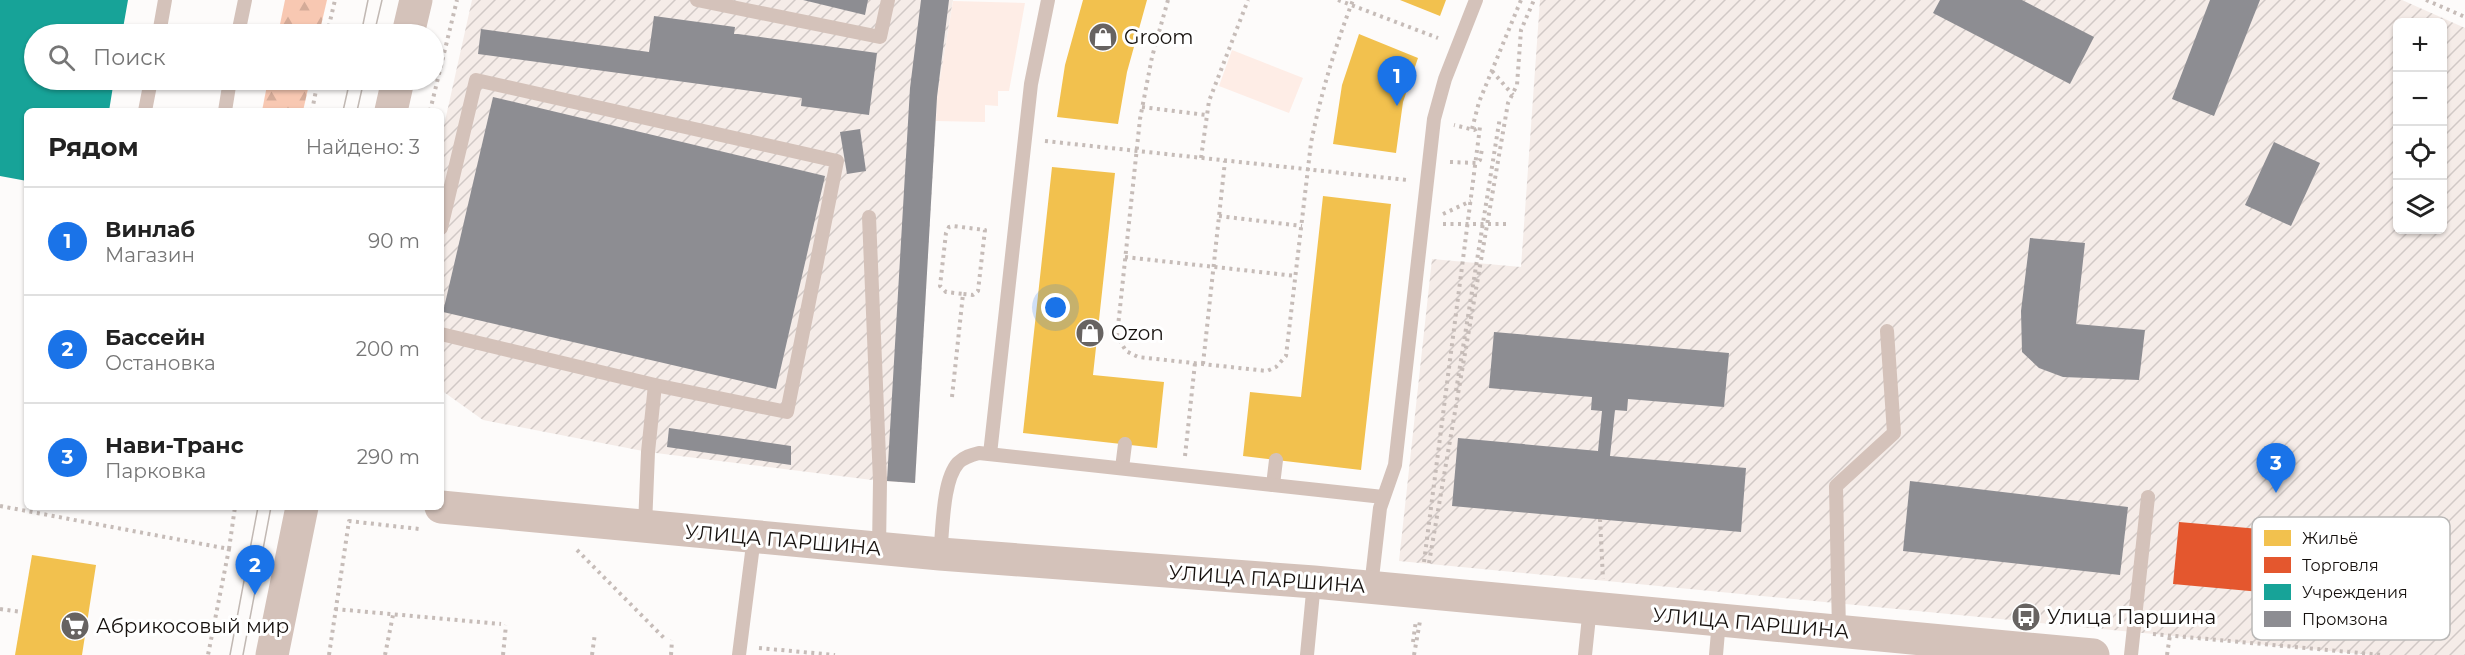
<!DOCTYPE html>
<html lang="ru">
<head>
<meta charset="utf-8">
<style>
	body { margin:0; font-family:Montserrat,sans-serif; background:#f6f6f6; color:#222 }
	.controls { position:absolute; right:18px; top:18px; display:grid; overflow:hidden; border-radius:9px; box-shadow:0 2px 4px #0004 }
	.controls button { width:54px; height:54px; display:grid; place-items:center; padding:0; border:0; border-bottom:2px solid #e0e0e0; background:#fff; color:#222; font:30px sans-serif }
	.you { position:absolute; left:1056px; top:308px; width:21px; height:21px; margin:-15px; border:4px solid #fff; border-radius:50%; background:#1a73e8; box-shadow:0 0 0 9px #1a73e833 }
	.badge { display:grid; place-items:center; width:39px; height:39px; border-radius:50%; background:#1a73e8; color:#fff; font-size:20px; font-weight:700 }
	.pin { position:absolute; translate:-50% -50px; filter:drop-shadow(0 2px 3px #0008) }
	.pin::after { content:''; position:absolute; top:32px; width:21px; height:18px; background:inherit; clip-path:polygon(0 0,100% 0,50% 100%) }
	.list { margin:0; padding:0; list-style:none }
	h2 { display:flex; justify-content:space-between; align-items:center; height:78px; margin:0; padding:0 24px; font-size:26px }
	h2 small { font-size:20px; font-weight:400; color:#767676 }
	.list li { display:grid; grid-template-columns:39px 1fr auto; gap:18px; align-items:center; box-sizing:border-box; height:108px; padding:0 24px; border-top:2px solid #e0e0e0 }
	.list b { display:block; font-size:22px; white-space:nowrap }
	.list p { margin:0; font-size:20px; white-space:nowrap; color:#767676 }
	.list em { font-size:20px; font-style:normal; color:#767676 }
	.icon { flex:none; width:33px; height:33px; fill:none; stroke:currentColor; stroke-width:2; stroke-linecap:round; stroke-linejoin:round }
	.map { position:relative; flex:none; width:2465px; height:655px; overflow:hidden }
	.search { position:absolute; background:#fff; box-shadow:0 2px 4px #0004; left:24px; top:24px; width:420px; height:66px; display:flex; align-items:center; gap:15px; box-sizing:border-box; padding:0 21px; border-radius:33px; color:#767676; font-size:22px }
	.panel { position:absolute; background:#fff; box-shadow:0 2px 4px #0004; left:24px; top:108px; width:420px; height:402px; border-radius:9px }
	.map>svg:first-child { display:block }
	.industrial { fill:url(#industrial-furrows); fill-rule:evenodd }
	.forest { fill:url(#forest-firs) }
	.park { fill:#feede6 }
	.homes { fill:#f2c14e }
	.shops { fill:#e4572e }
	.public { fill:#17a398 }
	.industry { fill:#8d8d92 }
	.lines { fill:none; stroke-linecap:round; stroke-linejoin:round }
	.path { stroke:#c6bcb8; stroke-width:4; stroke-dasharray:3 4.5; stroke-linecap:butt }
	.service { stroke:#d4c2ba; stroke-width:14 }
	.tertiary { stroke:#d4c2ba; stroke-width:33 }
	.tram { stroke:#c1b8b3; stroke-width:1.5 }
	.labels { text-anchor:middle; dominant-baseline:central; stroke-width:6; stroke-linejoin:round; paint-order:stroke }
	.poi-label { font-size:20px; fill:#16110e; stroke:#fff; text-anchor:start }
	.street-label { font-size:20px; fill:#16110e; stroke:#fff }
	.key { fill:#fff; stroke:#b9b8b7; stroke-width:1.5 }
	.key-label { font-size:16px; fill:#16110e }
</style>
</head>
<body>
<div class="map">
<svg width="2465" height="655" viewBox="0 0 2465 655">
	<defs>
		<pattern id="industrial-furrows" width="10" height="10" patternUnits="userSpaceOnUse" patternTransform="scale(1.5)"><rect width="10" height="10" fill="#f5ece8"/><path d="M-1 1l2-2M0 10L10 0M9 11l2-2" fill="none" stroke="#d1c9c6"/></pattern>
		<pattern id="forest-firs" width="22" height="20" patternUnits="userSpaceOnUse" patternTransform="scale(1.5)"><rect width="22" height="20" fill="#f8c8b2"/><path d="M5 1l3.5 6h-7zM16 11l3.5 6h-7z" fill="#d4ab98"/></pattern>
	</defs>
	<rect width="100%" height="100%" fill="#fdfbfa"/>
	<g class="industrial">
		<polygon points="472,0 953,0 937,97 915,483 880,481 648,452 483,420 441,390 441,139"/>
		<path d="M1540,0H2402L2465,28V655H2372L1399,561L1432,259L1521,267ZM2398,22H2442V230H2398Z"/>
	</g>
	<g class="forest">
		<polygon points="285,0 327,0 319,34 278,34"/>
		<polygon points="268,80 310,80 303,111 262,111"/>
	</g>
	<g class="park">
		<polygon points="953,1 1025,3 1009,91 998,91 998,106 985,105 985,122 936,121 937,97"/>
		<polygon points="1232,50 1303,78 1289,113 1219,86"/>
	</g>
	<g class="homes">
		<polygon points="1083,0 1147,0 1127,72 1118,124 1057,117 1065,65"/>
		<polygon points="1400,0 1446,0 1440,16"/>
		<polygon points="1359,34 1418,58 1403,102 1396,153 1333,144 1342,85"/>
		<polygon points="1052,167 1115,173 1093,375 1164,382 1157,448 1023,433"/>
		<polygon points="1323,196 1391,204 1361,470 1243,456 1250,392 1301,397"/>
		<polygon points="32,555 96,565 82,655 15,655"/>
	</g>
	<polygon class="shops" points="2370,518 2422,522 2414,606 2173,584 2179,522 2327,535 2324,575 2364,579"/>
	<polygon class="public" points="0,0 128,0 122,34 34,34 34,80 114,80 109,111 27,111 27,181 0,176"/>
	<g class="industry">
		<polygon points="803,0 868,0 865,15"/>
		<polygon points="921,0 949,0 937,97 915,483 887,481 910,88"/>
		<polygon points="1940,0 2022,0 2094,37 2070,84 1933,13"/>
		<polygon points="2210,0 2260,0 2214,116 2172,99"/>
		<polygon points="654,16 735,27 734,34 738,34 877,53 869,115 801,106 802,98 478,54 481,29 649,52"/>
		<polygon points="493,97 825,176 776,389 443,312"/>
		<polygon points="860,129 866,171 847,174 840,132"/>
		<polygon points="2274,142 2320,163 2291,226 2245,205"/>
		<polygon points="2030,238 2085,243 2076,324 2145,330 2139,380 2063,377 2039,368 2022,352 2021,311"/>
		<polygon points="1494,332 1729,353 1724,407 1628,399 1627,411 1615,410 1610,456 1746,468 1741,532 1452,506 1458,438 1598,451 1602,411 1591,410 1592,397 1489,388"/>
		<polygon points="669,428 791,446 791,465 667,447"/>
		<polygon points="1910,481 2128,507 2120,575 1903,551"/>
	</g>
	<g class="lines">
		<g class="path">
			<path d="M1168,0L1152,57L1140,119L1117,336L1126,351L1138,357L1267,371L1276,367L1286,356L1311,143C1321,93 1335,47 1353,0"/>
			<polyline points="1338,0 1438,38"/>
			<polyline points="2426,0 2465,17"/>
			<polyline points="327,34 335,0"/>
			<polyline points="1492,71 1513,95"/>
			<polyline points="1142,107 1206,115"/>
			<polyline points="312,111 318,80"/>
			<polyline points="430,111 457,0"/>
			<polyline points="1472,129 1479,102 1521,0"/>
			<polyline points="1045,141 1407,180"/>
			<polyline points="1201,158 1209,101 1248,0"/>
			<polyline points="1450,162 1477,163 1480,160 1482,149"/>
			<polyline points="1443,214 1471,201"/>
			<polyline points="1219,216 1302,226"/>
			<polyline points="1443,224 1506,224"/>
			<polyline points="1125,257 1296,276"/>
			<polyline points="1203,364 1225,161"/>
			<polyline points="1456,391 1500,117"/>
			<polyline points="952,397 963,294 946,292 940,286 946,233 949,227 953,226 985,230 978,291 973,295 963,294"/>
			<polyline points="1185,456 1195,363"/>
			<polyline points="0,506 229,549 208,655"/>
			<polyline points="1600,519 1603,579"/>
			<polyline points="229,549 235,507"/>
			<polyline points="577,550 666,640"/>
			<polyline points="1424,562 1480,127 1474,130 1454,125"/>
			<polyline points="1429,563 1508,103 1517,85 1521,30 1534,0"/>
			<polyline points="0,609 22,612"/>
			<polyline points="335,609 501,624"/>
			<polyline points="2153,634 2382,655"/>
			<polyline points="1413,642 1416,620"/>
			<polyline points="759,648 835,655"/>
			<polyline points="329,655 349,521 419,529"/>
			<polyline points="385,655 393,615"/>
			<polyline points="503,655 506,625"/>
			<polyline points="592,655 595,633"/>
			<polyline points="671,655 672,640"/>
			<polyline points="1414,655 1420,621"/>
			<polyline points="2167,655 2170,635"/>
		</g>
		<g class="service">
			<polyline points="697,0 880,37 888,0"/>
			<polyline points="159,34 165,0"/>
			<polyline points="238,34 245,0"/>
			<polyline points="145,111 151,80"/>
			<polyline points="225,111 230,80"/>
			<polyline points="869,217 880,481 879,549"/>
			<polyline points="441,228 476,80 837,161 787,412 655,385 441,334"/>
			<polyline points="990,454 1031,84 1048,0"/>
			<polyline points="1122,468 1125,444"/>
			<polyline points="1273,485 1276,460"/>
			<polyline points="645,526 648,452 655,385"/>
			<path d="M940,554C943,531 942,481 958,463C964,457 971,455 979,453L1383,497"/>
			<polyline points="1371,587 1380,508 1395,465 1434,119 1445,79 1476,0"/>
			<polyline points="1839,631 1836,486 1894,433 1887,331"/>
			<polyline points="739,655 754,537"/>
			<polyline points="1307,655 1314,582"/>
			<polyline points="1585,655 1590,607"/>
			<polyline points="1716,655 1719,620"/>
			<polyline points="2131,655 2148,497"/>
		</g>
		<g class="tertiary">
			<polyline points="408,34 416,0"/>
			<polyline points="391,111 398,80"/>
			<polyline points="441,507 940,554 1314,582 2093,655"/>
			<polyline points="272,655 302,507"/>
		</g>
		<g class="tram">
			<polyline points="361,34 368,0"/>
			<polyline points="374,34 382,0"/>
			<polyline points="343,111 350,80"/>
			<polyline points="357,111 364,80"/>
			<polyline points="230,655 258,507"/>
			<polyline points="243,655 271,507"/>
		</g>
	</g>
	<defs>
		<g id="shop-disc" transform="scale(1.5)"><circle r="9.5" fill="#676361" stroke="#fff"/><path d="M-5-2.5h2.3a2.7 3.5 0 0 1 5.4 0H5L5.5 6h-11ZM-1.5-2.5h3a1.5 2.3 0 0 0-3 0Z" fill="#fff"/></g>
		<g id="bus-disc" transform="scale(1.5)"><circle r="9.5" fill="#676361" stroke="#fff"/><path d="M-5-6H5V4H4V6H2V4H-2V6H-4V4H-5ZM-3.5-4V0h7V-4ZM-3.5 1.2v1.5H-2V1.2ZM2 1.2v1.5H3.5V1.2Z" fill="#fff"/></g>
		<g id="supermarket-disc" transform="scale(1.5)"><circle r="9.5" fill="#676361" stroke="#fff"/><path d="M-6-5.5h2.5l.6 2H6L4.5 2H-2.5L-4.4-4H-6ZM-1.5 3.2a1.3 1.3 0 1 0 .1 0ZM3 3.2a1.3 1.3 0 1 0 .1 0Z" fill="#fff"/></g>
	</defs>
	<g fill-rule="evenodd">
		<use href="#shop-disc" x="1103" y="37"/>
		<use href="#shop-disc" x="1090" y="333"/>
		<use href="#bus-disc" x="2026" y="617"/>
		<use href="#supermarket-disc" x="75" y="626"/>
	</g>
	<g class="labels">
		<g class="poi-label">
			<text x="1124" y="37">Groom</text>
			<text x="1111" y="333">Ozon</text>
			<text x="2047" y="617">Улица Паршина</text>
			<text x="96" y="626">Абрикосовый мир</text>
		</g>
		<g class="street-label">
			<text transform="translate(783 540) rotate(5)">УЛИЦА ПАРШИНА</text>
			<text transform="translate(1267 579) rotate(4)">УЛИЦА ПАРШИНА</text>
			<text transform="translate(1751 623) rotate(5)">УЛИЦА ПАРШИНА</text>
		</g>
	</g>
	<rect x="2252" y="517" width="198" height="123" rx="9" class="key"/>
	<rect x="2264" y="530" width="27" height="16" fill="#f2c14e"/>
	<rect x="2264" y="557" width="27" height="16" fill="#e4572e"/>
	<rect x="2264" y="584" width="27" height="16" fill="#17a398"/>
	<rect x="2264" y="611" width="27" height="16" fill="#8d8d92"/>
	<g class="key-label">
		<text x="2302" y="544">Жильё</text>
		<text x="2302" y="571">Торговля</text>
		<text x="2302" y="598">Учреждения</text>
		<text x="2302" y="625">Промзона</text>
	</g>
</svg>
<div class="controls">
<button>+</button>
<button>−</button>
<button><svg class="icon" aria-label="locate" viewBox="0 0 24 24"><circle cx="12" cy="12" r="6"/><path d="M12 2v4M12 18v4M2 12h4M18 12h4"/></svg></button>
<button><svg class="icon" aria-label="layers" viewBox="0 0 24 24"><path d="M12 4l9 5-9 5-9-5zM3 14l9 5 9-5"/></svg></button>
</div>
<div class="you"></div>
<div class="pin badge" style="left:1397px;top:106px">1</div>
<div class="pin badge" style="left:255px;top:595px">2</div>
<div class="pin badge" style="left:2276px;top:493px">3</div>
<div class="search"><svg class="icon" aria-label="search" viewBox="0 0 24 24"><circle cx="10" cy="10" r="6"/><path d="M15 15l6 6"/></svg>Поиск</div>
<section class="panel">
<h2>Рядом<small>Найдено: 3</small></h2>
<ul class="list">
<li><span class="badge">1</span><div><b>Винлаб</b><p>Магазин</p></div><em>90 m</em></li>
<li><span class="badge">2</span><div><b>Бассейн</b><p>Остановка</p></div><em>200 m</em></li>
<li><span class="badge">3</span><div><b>Нави-Транс</b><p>Парковка</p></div><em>290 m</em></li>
</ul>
</section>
</div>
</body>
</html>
